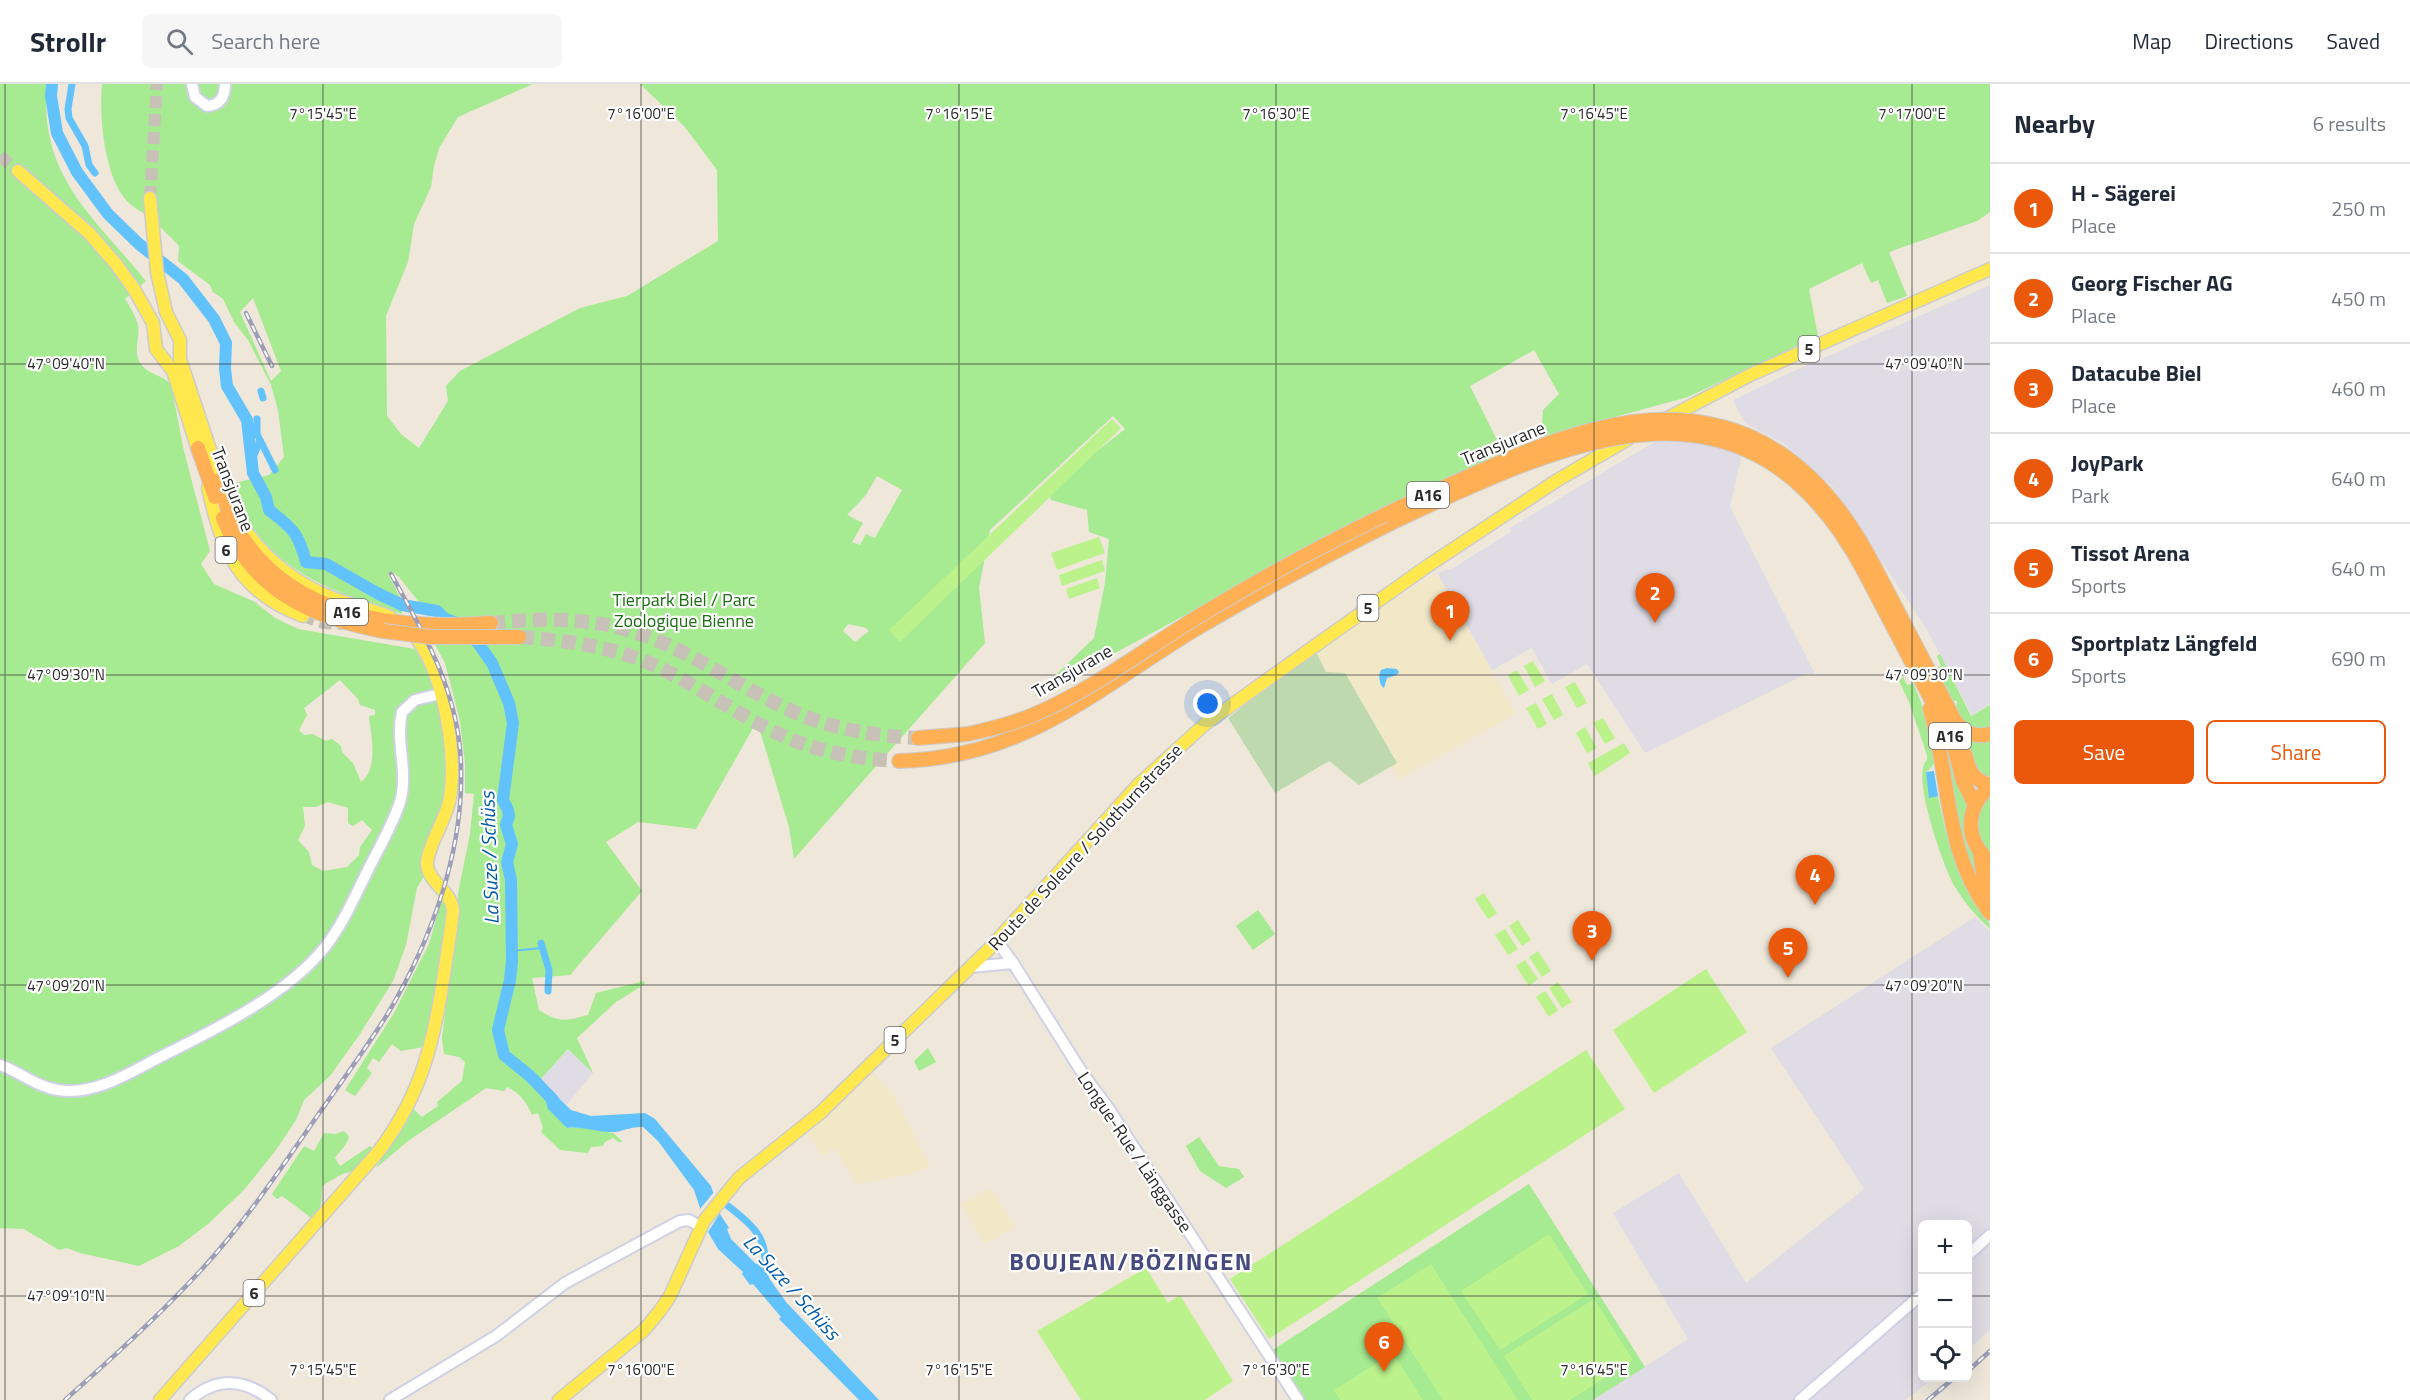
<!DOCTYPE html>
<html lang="en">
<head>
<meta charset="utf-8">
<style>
	body { margin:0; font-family:"Titillium Web",sans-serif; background:#f6f6f7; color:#1f2937 }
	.controls { position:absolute; right:18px; bottom:18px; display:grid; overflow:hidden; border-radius:9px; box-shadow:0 6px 24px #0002 }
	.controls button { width:54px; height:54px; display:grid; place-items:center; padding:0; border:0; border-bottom:2px solid #e0e1e3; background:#fff; color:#1f2937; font:30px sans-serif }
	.you { position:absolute; left:1208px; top:620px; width:21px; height:21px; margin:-15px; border:4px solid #fff; border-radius:50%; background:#1a73e8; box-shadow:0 0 0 9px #1a73e833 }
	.badge { display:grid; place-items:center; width:39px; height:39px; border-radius:50%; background:#ea580c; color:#fff; font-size:20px; font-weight:700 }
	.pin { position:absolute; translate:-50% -50px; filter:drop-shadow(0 2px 3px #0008) }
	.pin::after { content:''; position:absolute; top:32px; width:21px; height:18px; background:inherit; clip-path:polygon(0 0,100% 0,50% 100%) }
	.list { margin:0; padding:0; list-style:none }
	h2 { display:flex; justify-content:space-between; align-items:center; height:78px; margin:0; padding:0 24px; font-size:26px }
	h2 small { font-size:20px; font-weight:400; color:#747a83 }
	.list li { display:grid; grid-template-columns:39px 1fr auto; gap:18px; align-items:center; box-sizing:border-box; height:90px; padding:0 24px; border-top:2px solid #e0e1e3 }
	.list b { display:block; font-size:22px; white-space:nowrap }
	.list p { margin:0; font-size:20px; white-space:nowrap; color:#747a83 }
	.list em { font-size:20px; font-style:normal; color:#747a83 }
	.actions { display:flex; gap:12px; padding:18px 24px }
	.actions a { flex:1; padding:14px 0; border:2px solid #ea580c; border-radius:9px; text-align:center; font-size:21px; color:#ea580c }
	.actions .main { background:#ea580c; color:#fff }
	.icon { flex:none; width:33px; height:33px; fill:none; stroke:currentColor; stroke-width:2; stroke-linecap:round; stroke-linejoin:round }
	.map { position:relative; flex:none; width:1990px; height:1316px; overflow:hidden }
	header { display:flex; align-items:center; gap:36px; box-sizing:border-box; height:84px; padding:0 30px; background:#fff; border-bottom:2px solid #e0e1e3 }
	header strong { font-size:28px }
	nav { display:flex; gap:33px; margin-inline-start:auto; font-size:21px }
	.search { width:420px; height:54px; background:#f6f6f7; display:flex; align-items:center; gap:15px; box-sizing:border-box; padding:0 21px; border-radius:9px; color:#747a83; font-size:22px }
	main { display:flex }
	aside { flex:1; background:#fff }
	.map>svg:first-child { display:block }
	.industrial { fill:#dfdce5 }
	.education { fill:#f1e8c8 }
	.green { fill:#a6ea91; fill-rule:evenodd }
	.cemetery { fill:#bfd9af }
	.pitch { fill:#bcf28b }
	.water { fill:#62c2fb }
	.pier { fill:#eee7da }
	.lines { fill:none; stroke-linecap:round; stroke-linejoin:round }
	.stream { stroke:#62c2fb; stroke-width:2 }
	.canal { stroke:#62c2fb; stroke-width:7 }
	.river { stroke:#62c2fb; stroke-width:12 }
	.primary-tunnel { stroke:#c7c1b7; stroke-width:12; stroke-dasharray:12 6; stroke-linecap:butt }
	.highway-tunnel { stroke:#c7c1b7; stroke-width:14; stroke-dasharray:14 7; stroke-linecap:butt }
	.secondary-casing { stroke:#cfd1e4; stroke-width:14 }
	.primary-casing { stroke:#ccc; stroke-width:15 }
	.highway-casing { stroke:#ccc; stroke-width:16 }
	.secondary { stroke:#fff; stroke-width:10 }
	.primary { stroke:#ffe84e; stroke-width:12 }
	.highway { stroke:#ffb054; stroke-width:14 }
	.rail-casing { stroke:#9c9db6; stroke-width:4.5 }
	.rail { stroke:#fff; stroke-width:2; stroke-dasharray:7; stroke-linecap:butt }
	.highway-bridge-casing { stroke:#ccc; stroke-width:16; stroke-linecap:butt }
	.highway-bridge { stroke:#ffb054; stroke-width:14 }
	.ticks { fill:none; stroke:#2a2a2a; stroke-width:1.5; stroke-opacity:0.45 }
	.labels { text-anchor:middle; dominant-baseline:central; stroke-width:4.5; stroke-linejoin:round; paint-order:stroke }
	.shield { fill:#fff; stroke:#6a6a6a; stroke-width:1.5 }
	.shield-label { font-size:16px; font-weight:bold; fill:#2a2a2a }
	.street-label { font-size:18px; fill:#2a2a2a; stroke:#fff }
	.park-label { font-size:18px; fill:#1c6e12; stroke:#fff }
	.water-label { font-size:20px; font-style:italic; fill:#005ca8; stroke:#fff }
	.district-label { font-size:24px; font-weight:bold; letter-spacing:1.5px; fill:#464a7f; stroke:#fff }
	.ticks-label { font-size:15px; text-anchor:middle; fill:#2a2a2a; stroke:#fff; stroke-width:4.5; stroke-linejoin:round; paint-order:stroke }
</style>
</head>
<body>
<header>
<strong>Strollr</strong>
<div class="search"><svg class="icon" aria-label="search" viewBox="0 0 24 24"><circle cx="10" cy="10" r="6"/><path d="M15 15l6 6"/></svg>Search here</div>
<nav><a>Map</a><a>Directions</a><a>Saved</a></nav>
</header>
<main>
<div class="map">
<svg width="1990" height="1316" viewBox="0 0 1990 1316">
	<rect width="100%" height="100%" fill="#eee7da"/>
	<g class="industrial">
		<polygon points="1990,201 1990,620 1972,631 1926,544 1832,402 1783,359 1745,339 1733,316 1794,287"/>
		<polygon points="1693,355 1742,370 1730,423 1815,590 1806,590 1645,669 1587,580 1552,600 1532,564 1492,586 1437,489 1453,484 1511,448 1510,444 1654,358"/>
		<polygon points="1975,833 1990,848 1990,1246 1968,1266 1968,1140 1922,1140 1922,1294 1934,1294 1905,1316 1593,1316 1688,1255 1613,1129 1679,1089 1746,1199 1864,1105 1771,964"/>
		<polygon points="569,965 593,989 566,1021 540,996"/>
	</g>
	<g class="education">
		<polygon points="1437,489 1516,630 1399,695 1392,682 1396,679 1383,659 1335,590 1326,588 1315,566 1364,534"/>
		<polygon points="872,988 889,1006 891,1006 930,1082 926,1085 902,1092 856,1100 835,1065 822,1072 807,1051"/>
		<polygon points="991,1104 1015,1143 985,1160 961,1120"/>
	</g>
	<g class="green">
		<path d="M0,0H47C38,92 94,133 146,197L125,215C130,223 136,232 138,241C140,253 133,267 140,279C147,290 162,291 171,300L183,363L210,467L201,480L214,500L255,518L275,534L298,545L415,565L440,610L453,680L428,785L417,804L406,861L393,897L360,950L330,992L304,1016L296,1036L276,1066L244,1106L208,1140L179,1162L139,1182L80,1169L67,1164L59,1166L24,1145L0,1144ZM340,596L358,615L360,621L375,626V631L369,632C371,652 379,684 361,698L353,679L342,668L341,662L332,655L326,657L313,650L304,651L299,646L307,631L304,624ZM328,718L348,724V739L353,742L362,736L372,746L360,763L359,771L347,783L323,787L312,781L309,768L298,756L305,742L303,723H316Z"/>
		<path d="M102,0H533L458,33L439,64L434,82L431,103L414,140L408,178L386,232L387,332L401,350L419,364L448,317L446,302L460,287L580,224L627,212L718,157L717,86L684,42L640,0H1990V128L1977,137L1889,168L1907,212L1887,219L1878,196L1871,199L1862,179L1809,205L1818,252L1688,313L1541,353L1543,326L1559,310L1534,266L1470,302L1503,368L1340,448L1033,613L1094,554L1105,499L1109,455L1089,448L1087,426L1051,416L1048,406L1125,345L1113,332L990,446L979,504L985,559L794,775L789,743L757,637L696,745L638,738L606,758L642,807L570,891L532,894L539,926C560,939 565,937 588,931L596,909L644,897L645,900L616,918L577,954L593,989L568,965L540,996L567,1044L582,1043L613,1049L623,1058H618L613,1054L605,1058L603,1062L591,1063L588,1069L560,1066L541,1048L543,1044L538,1029L532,1031C527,1018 519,1008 507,1003L504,1007L486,1004L408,1057L376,1084L412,1024L422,1033L438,1022L437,1018L462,997L465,978L459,973L444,970L442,954L458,822V809L470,750L474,710L465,709V680L460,637L445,579L434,559H452L441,538L419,518L399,493L392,488L388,490L402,517V530C340,510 283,493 246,434C240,424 236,411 231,400L269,391L284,373L278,326L271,301L248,256L234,238L223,215L213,208L210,201L178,177L179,162C168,150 157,140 145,130C139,126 131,122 126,116C104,91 99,32 102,0ZM253,214L281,287L271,297L240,228ZM877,392L902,406L875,454L866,450L860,461L852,458L863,439L847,431L866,411ZM848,540L866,544L869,547L855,558L843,547Z"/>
		<path d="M1940,570L1971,632L1990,621V644L1978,646C1967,640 1954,631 1957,617H1953L1936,584L1941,582L1937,572Z"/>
		<path d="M1903,593L1907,601L1913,599C1920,614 1939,662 1935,677C1933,682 1930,685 1926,688L1930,713L1938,712C1945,748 1954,782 1972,814C1978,823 1990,834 1990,845C1976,832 1965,819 1955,803C1944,784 1910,690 1927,676V671L1909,618L1899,597Z"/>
		<path d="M1940,643C1950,663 1971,709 1966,730L1979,805L1965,777Z"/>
		<path d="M1990,653V694C1972,689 1973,670 1967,654Z"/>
		<polygon points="1990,708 1990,772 1985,768 1975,744 1983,716"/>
		<polygon points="442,814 448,826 431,938 424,963 401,967 392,960 379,978 373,974 367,984 372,989 355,1012 345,1006 394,929 429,860"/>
		<polygon points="1258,826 1275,850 1253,866 1236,842"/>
		<polygon points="928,964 936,978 919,987 914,977"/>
		<path d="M344,1047L349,1052C348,1060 340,1067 335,1074L340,1082L370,1062L373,1064L358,1086L342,1090L322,1102L321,1120L314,1136L282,1112L277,1115L272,1110L304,1062L314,1067L324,1049L335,1050Z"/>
		<polygon points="1199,1053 1219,1082 1239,1085 1244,1093 1226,1104 1200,1087 1186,1062"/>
		<polygon points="1529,1100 1645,1283 1593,1316 1298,1316 1268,1269"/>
	</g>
	<polygon class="cemetery" points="1315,566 1326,588 1345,589 1397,679 1359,701 1329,677 1275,709 1228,634"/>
	<g class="pitch">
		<polygon points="1112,335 1121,344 900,558 889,546"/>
		<polygon points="1099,453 1105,469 1057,486 1051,469"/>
		<polygon points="1102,476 1105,487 1062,502 1059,491"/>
		<polygon points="1097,494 1100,504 1069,515 1066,505"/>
		<polygon points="1533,577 1545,597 1535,603 1524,582"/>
		<polygon points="1517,586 1529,606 1519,612 1508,591"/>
		<polygon points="1575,598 1587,619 1577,624 1565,603"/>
		<polygon points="1552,610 1563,631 1554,636 1542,615"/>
		<polygon points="1536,619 1547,640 1538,645 1526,624"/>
		<polygon points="1603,634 1615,654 1605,660 1593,639"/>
		<polygon points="1585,643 1597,664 1587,669 1576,649"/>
		<polygon points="1624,659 1630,669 1595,692 1588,679"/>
		<polygon points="1484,809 1497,829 1488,835 1475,815"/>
		<polygon points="1518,836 1531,856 1522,862 1509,842"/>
		<polygon points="1505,845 1518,865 1508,871 1495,851"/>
		<polygon points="1538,867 1551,887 1542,893 1529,873"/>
		<polygon points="1525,876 1538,895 1529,902 1516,882"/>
		<polygon points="1706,885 1747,948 1654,1009 1613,946"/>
		<polygon points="1558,898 1572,918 1562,924 1549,904"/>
		<polygon points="1545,907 1558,926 1549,933 1536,913"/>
		<polygon points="1586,966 1625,1025 1269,1255 1230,1195"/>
		<polygon points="1549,1150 1588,1210 1500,1266 1461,1207"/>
		<polygon points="1431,1180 1518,1316 1443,1316 1377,1214"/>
		<polygon points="1146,1184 1168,1219 1180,1211 1233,1297 1205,1316 1081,1316 1037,1247"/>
		<polygon points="1594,1215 1633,1276 1570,1316 1532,1316 1504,1272"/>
		<polygon points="1393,1269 1423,1316 1340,1316 1334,1306"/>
	</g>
	<g class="water">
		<path d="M1387,584L1397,585L1399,588L1397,591L1387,594L1384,604C1379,601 1378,591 1381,586Z"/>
		<polygon points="1934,687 1938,712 1929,714 1926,688"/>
		<path d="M540,996L571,1026L591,1032L645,1029L655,1035L711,1102L720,1130L729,1144L727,1145L731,1155L756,1180L769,1175V1194L786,1218L879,1316H859L779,1235L781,1233L753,1200L750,1201L742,1190L743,1188L718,1165L708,1148L694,1106L658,1057L643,1043C630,1042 620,1049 610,1048C595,1048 583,1042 567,1044L548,1025Z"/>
	</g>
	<polygon class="pier" points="714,1108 720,1129 708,1148 700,1125"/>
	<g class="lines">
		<polyline class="stream" points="511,867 542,864"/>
		<g class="canal">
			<polyline points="72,0 68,25 69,34 85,62 89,81 95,89"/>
			<polyline points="261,307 263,314"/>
			<polyline points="257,335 257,350"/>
			<polyline points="247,336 257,350 275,386"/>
			<polyline points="252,376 260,357"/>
			<polyline points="541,859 549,886 548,907"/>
			<path d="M728,1122C750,1139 771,1155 763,1186"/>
		</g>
		<path class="river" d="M52,0L51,12L57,49L77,88L108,130L139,160L183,195L214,235L226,259L225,285L227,302L247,336L253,389L266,413L269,426C293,445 298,448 306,478L326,480L377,509L402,521L437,527L445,535L460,540L478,559L492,579L509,619L513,639L503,716L508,726L509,732L506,741L512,760L507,778L511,796L512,877L510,896L498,946L504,971L530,992L553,1016"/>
		<g class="primary-tunnel">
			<polyline points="0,72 18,87"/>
			<polyline points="150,114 157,0"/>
			<polyline points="303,532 324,539 343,540"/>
		</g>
		<g class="highway-tunnel">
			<path d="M491,539C538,534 585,533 631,547C690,565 738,603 794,628C833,645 875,652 918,654"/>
			<path d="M520,553C562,556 602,561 642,576C689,595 729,626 775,648C813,667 856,675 899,677"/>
		</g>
		<g class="secondary-casing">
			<g id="secondary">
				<path d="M192,0L195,13L207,22C220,21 225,13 225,0"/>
				<polyline points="997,857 1013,879 1083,990 1109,1025 1298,1316"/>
				<polyline points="970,883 1013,879"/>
				<path d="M0,981C20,988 37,1003 58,1006C94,1012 129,989 160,973C214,946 287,911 325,863C343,840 354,814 367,788C378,765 392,743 400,718C409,688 395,658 402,628L415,616L440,610"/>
				<polyline points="1968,1171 1990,1151"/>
				<path d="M190,1316C217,1292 245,1295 271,1316"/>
				<polyline points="390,1316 496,1252 565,1199 680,1137 689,1136 701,1143"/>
				<polyline points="1800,1316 1922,1210"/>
			</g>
		</g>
		<g class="primary-casing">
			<g id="primary">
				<polyline points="18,87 90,150 116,180 134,205 153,239 156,265 173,287 200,372"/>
				<polyline points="150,114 157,188 166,228 180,256 180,275 223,405"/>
				<polyline points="1662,337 1750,291 1990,185"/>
				<path d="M208,404C222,466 238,508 303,532"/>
				<path d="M246,447C267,477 298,501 333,514C351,521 371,525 390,533"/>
				<path d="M160,1316L379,1067C421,1011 434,958 444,890C447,869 451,847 453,826C451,806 427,798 427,779C428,762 445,737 449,718C459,677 443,578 411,548"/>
				<polyline points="559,1316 644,1246 659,1228 670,1212 704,1137 739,1094 820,1029 989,865 1139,700 1205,640 1426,483 1556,397 1628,355"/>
			</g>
		</g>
		<g class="highway-casing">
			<g id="highway">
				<polyline points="198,364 215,413"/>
				<path d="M219,396C223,411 227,426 234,439C284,533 395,547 491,539"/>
				<path d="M223,434C251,506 312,534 383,547"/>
				<path d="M1874,482L1955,637C1965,649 1975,654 1990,650"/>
				<polyline points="1864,487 1952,655 1963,697 1975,721"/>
				<path d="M1930,625C1951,696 1943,766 1990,829"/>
				<polyline points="918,654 968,650"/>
				<path d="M1965,670C1969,687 1973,696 1990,701"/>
				<path d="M899,677C1024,674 1094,607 1194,546C1260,507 1327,471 1395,437"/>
				<path d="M1990,703C1965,723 1964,757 1990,777"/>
				<polyline points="1980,769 1985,802 1990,820"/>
			</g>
		</g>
		<use href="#secondary" class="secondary"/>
		<use href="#primary" class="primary"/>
		<use href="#highway" class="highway"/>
		<g class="rail-casing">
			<g id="rail">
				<polyline points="246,229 272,282"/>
				<polyline points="1968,1287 1990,1267"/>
				<path d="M65,1316C112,1274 160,1231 203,1184C247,1136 283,1081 320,1028C343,996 366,964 387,931C431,857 464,768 461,681C459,609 425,551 391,490"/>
				<polyline points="1928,1316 1954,1294"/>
			</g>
		</g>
		<use href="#rail" class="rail"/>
		<g class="highway-bridge-casing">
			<g id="highway-bridge">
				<path d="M1395,437C1569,356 1747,269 1864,487"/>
				<polyline points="383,547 431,553 519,553"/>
				<path d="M968,650C990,645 1012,640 1033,631C1092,606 1145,565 1199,532C1280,483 1363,439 1449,401C1497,380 1545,357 1596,345C1726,313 1815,367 1874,482"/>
			</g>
		</g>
		<use href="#highway-bridge" class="highway-bridge"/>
	</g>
	<path class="ticks" d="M5,0V1316M323,0V1316M641,0V1316M959,0V1316M1276,0V1316M1594,0V1316M1912,0V1316M0,280H1990M0,591H1990M0,901H1990M0,1212H1922M1968,1212H1990"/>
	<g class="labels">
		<g class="shield">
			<rect x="1798.5" y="252" width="21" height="26" rx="4.5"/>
			<rect x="1407" y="398" width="42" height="26" rx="4.5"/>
			<rect x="215.5" y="453" width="21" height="26" rx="4.5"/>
			<rect x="1357.5" y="511" width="21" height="26" rx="4.5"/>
			<rect x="326" y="515" width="42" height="26" rx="4.5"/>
			<rect x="1929" y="639" width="42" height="26" rx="4.5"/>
			<rect x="884.5" y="943" width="21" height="26" rx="4.5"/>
			<rect x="243.5" y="1196" width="21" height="26" rx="4.5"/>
		</g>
		<g class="shield-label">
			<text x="1809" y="265">5</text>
			<text x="1428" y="411">A16</text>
			<text x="226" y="466">6</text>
			<text x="1368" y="524">5</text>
			<text x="347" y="528">A16</text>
			<text x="1950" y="652">A16</text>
			<text x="895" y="956">5</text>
			<text x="254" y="1209">6</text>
		</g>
		<g class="street-label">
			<text transform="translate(1503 359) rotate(-22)">Transjurane</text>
			<text transform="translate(233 405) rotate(69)">Transjurane</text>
			<text transform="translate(1072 587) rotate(-30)">Transjurane</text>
			<text transform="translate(1085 763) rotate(-47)">Route de Soleure / Solothurnstrasse</text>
			<text transform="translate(1135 1068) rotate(56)">Longue-Rue / Länggasse</text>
		</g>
		<g class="park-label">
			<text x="684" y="515">Tierpark Biel / Parc<tspan x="684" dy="21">Zoologique Bienne</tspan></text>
		</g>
		<g class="water-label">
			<text transform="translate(489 774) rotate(-92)">La Suze / Schüss</text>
			<text transform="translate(792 1203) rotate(48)">La Suze / Schüss</text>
		</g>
		<g class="district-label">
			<text x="1131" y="1177">BOUJEAN/BÖZINGEN</text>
		</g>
	</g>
	<g class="ticks-label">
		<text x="323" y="35">7°15'45"E</text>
		<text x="641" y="35">7°16'00"E</text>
		<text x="959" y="35">7°16'15"E</text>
		<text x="1276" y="35">7°16'30"E</text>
		<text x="1594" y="35">7°16'45"E</text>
		<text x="1912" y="35">7°17'00"E</text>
		<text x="66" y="285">47°09'40"N</text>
		<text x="1924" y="285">47°09'40"N</text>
		<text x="66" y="596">47°09'30"N</text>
		<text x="1924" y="596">47°09'30"N</text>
		<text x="66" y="907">47°09'20"N</text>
		<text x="1924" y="907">47°09'20"N</text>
		<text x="66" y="1217">47°09'10"N</text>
		<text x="323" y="1291">7°15'45"E</text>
		<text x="641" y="1291">7°16'00"E</text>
		<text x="959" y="1291">7°16'15"E</text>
		<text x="1276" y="1291">7°16'30"E</text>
		<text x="1594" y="1291">7°16'45"E</text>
	</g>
</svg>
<div class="controls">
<button>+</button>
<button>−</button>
<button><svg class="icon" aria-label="locate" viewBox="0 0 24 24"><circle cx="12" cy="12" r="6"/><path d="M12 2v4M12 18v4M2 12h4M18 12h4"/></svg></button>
</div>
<div class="you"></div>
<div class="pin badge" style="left:1450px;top:557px">1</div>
<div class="pin badge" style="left:1655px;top:539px">2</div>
<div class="pin badge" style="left:1592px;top:877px">3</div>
<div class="pin badge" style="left:1815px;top:821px">4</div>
<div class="pin badge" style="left:1788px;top:894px">5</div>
<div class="pin badge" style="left:1384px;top:1288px">6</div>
</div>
<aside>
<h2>Nearby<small>6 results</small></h2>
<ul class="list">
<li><span class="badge">1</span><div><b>H - Sägerei</b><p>Place</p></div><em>250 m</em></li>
<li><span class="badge">2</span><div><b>Georg Fischer AG</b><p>Place</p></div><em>450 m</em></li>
<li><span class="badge">3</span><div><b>Datacube Biel</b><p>Place</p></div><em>460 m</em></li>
<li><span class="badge">4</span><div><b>JoyPark</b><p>Park</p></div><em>640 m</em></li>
<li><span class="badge">5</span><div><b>Tissot Arena</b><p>Sports</p></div><em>640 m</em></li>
<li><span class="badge">6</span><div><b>Sportplatz Längfeld</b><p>Sports</p></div><em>690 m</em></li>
</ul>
<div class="actions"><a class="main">Save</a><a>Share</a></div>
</aside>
</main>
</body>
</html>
